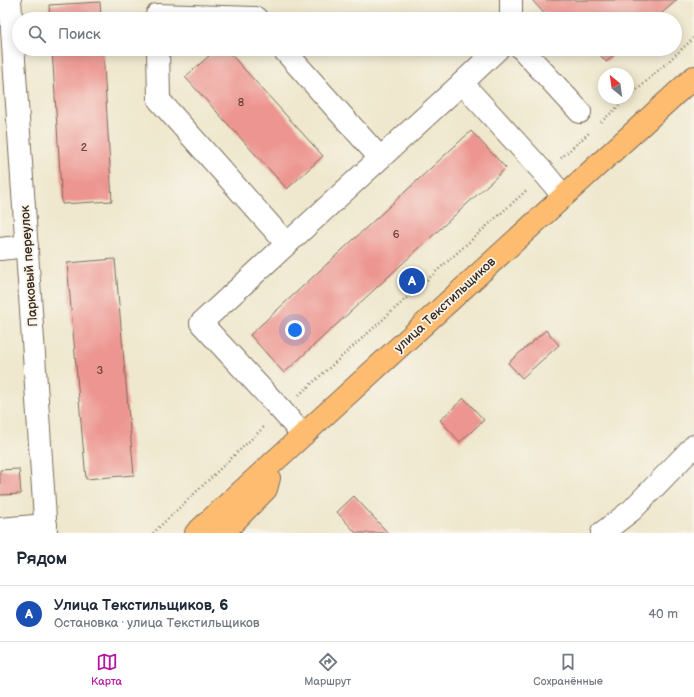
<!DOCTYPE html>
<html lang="ru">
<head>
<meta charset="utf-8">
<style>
	body { margin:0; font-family:"Balsamiq Sans",sans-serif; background:#f2f2f3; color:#1f2937 }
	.compass { position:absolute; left:598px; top:68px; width:36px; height:36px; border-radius:50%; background:#fff; box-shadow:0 2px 10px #0003; rotate:331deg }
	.you { position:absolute; left:295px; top:330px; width:14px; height:14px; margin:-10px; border:3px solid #fff; border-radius:50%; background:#1a73e8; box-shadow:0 0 0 6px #1a73e833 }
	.badge { display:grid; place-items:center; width:26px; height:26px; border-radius:50%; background:#b5179e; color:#fff; font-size:13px; font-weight:700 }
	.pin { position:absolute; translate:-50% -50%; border:2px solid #fff; box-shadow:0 1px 4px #0006 }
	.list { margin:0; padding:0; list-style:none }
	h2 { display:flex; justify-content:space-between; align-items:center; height:52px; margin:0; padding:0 16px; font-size:17px }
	h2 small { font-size:13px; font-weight:400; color:#747a83 }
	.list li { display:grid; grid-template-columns:26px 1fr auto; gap:12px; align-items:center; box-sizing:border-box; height:56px; padding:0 16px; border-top:1px solid #e0e1e3 }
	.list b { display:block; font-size:15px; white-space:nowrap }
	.list p { margin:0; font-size:13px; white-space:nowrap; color:#747a83 }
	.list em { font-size:13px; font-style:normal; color:#747a83 }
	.icon { flex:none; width:22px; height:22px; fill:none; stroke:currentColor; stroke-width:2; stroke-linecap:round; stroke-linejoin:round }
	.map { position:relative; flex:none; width:694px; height:533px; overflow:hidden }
	.search { position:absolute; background:#fff; box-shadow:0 2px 10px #0003; left:12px; right:12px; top:12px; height:44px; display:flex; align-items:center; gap:10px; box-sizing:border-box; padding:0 14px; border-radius:22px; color:#747a83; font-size:15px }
	.sheet { height:108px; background:#fff }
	nav { display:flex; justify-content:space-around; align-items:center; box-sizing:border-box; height:56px; border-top:1px solid #e0e1e3; background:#fff; font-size:11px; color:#747a83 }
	nav a { display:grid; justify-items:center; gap:2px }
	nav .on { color:#b5179e }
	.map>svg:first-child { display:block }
	.building { fill:#ed9691 }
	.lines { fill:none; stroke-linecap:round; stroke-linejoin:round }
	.minor-casing { stroke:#7a6c5c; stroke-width:24 }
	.major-casing { stroke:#7a6c5c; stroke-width:24 }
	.path { stroke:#7a6c5c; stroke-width:2.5; stroke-dasharray:1 3; stroke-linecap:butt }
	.minor { stroke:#fff; stroke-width:22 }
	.major { stroke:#febc70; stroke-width:22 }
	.labels { text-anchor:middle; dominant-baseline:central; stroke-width:3.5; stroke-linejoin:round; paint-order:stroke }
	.number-label { font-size:11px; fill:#68453b }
	.street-label { font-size:13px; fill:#3b2a1e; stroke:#f7f3e8 }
</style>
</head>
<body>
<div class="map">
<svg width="694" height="533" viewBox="0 0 694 533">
	<rect width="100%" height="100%" fill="#f7f3e8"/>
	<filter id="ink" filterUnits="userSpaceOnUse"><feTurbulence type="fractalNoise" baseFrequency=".025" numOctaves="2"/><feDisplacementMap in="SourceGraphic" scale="8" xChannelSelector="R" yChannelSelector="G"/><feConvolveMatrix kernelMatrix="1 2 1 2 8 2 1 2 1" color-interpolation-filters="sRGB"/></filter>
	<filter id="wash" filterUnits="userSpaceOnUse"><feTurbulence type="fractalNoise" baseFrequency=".012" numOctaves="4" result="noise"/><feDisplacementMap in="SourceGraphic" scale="16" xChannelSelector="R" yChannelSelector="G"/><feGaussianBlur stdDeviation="0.9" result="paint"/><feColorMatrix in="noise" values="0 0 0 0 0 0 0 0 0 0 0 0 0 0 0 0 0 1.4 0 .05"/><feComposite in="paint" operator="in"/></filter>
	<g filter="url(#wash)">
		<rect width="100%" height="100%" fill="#efe8ce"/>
		<g id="blocks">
			<g class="building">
				<polygon points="532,0 677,0 655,19 549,19"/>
				<polygon points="100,2 101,19 50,19 49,5"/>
				<polygon points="52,49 103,49 112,201 62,204"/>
				<polygon points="217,49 226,49 323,156 287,189 185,77"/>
				<polygon points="595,49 621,49 606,62"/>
				<polygon points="471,131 506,168 284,373 250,335"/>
				<polygon points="115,259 134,475 86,479 67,263"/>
				<polygon points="546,330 559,345 522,378 508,363"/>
				<polygon points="464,398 484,420 460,442 440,420"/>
				<polygon points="19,469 21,494 0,495 0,470"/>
				<polygon points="354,496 388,533 356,533 337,512"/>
			</g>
		</g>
	</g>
	<g filter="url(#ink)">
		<use href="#blocks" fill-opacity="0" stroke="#7a6c5c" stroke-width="1"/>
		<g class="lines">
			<g class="minor-casing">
				<g id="minor">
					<polyline points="10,0 46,533"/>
					<polyline points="511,0 511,19"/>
					<polyline points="157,19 157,15 256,18 257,19"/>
					<polyline points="158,49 159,100 287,244"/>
					<polyline points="283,49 380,158"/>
					<polyline points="522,49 580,112"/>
					<polyline points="462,83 498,49"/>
					<polyline points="0,249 27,246"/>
					<polyline points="303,435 282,411 201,323 462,83 545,174 563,196"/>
					<polyline points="0,529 46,525"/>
					<polyline points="602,533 632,510 694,446"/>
				</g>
			</g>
			<g class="major-casing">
				<g id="major">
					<polyline points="196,533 694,77"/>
					<polyline points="223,533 266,489 269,478"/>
				</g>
			</g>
			<g class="path">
				<polyline points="628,98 694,38"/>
				<polyline points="601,122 628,98"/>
				<polyline points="561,158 589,133"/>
				<polyline points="299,395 528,189"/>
				<polyline points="153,533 265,426"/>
			</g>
			<use href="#minor" class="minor"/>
			<use href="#major" class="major"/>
		</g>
	</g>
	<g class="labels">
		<g class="number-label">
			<text x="241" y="102">8</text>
			<text x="84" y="147">2</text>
			<text x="396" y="234">6</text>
			<text x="100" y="370">3</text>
		</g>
		<g class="street-label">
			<text transform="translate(29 266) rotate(-94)">Парковый переулок</text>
			<text transform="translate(445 305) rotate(-43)">улица Текстильщиков</text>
		</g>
	</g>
</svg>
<svg class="compass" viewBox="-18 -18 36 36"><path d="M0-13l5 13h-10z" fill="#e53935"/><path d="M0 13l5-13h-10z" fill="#747a83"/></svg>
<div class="you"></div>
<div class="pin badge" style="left:412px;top:281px;background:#1a4fb4">A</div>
<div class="search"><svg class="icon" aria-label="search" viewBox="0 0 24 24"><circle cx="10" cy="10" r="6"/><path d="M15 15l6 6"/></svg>Поиск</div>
</div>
<section class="sheet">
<h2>Рядом<small></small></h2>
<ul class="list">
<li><span class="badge" style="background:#1a4fb4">A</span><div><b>Улица Текстильщиков, 6</b><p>Остановка · улица Текстильщиков</p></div><em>40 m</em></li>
</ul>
</section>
<nav>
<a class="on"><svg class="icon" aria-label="map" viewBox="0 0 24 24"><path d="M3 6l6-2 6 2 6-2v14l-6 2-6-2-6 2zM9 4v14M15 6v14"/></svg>Карта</a>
<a><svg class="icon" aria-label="directions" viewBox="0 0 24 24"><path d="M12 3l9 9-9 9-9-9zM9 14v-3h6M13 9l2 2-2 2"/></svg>Маршрут</a>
<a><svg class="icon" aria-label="saved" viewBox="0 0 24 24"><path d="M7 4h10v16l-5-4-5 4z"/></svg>Сохранённые</a>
</nav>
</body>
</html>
